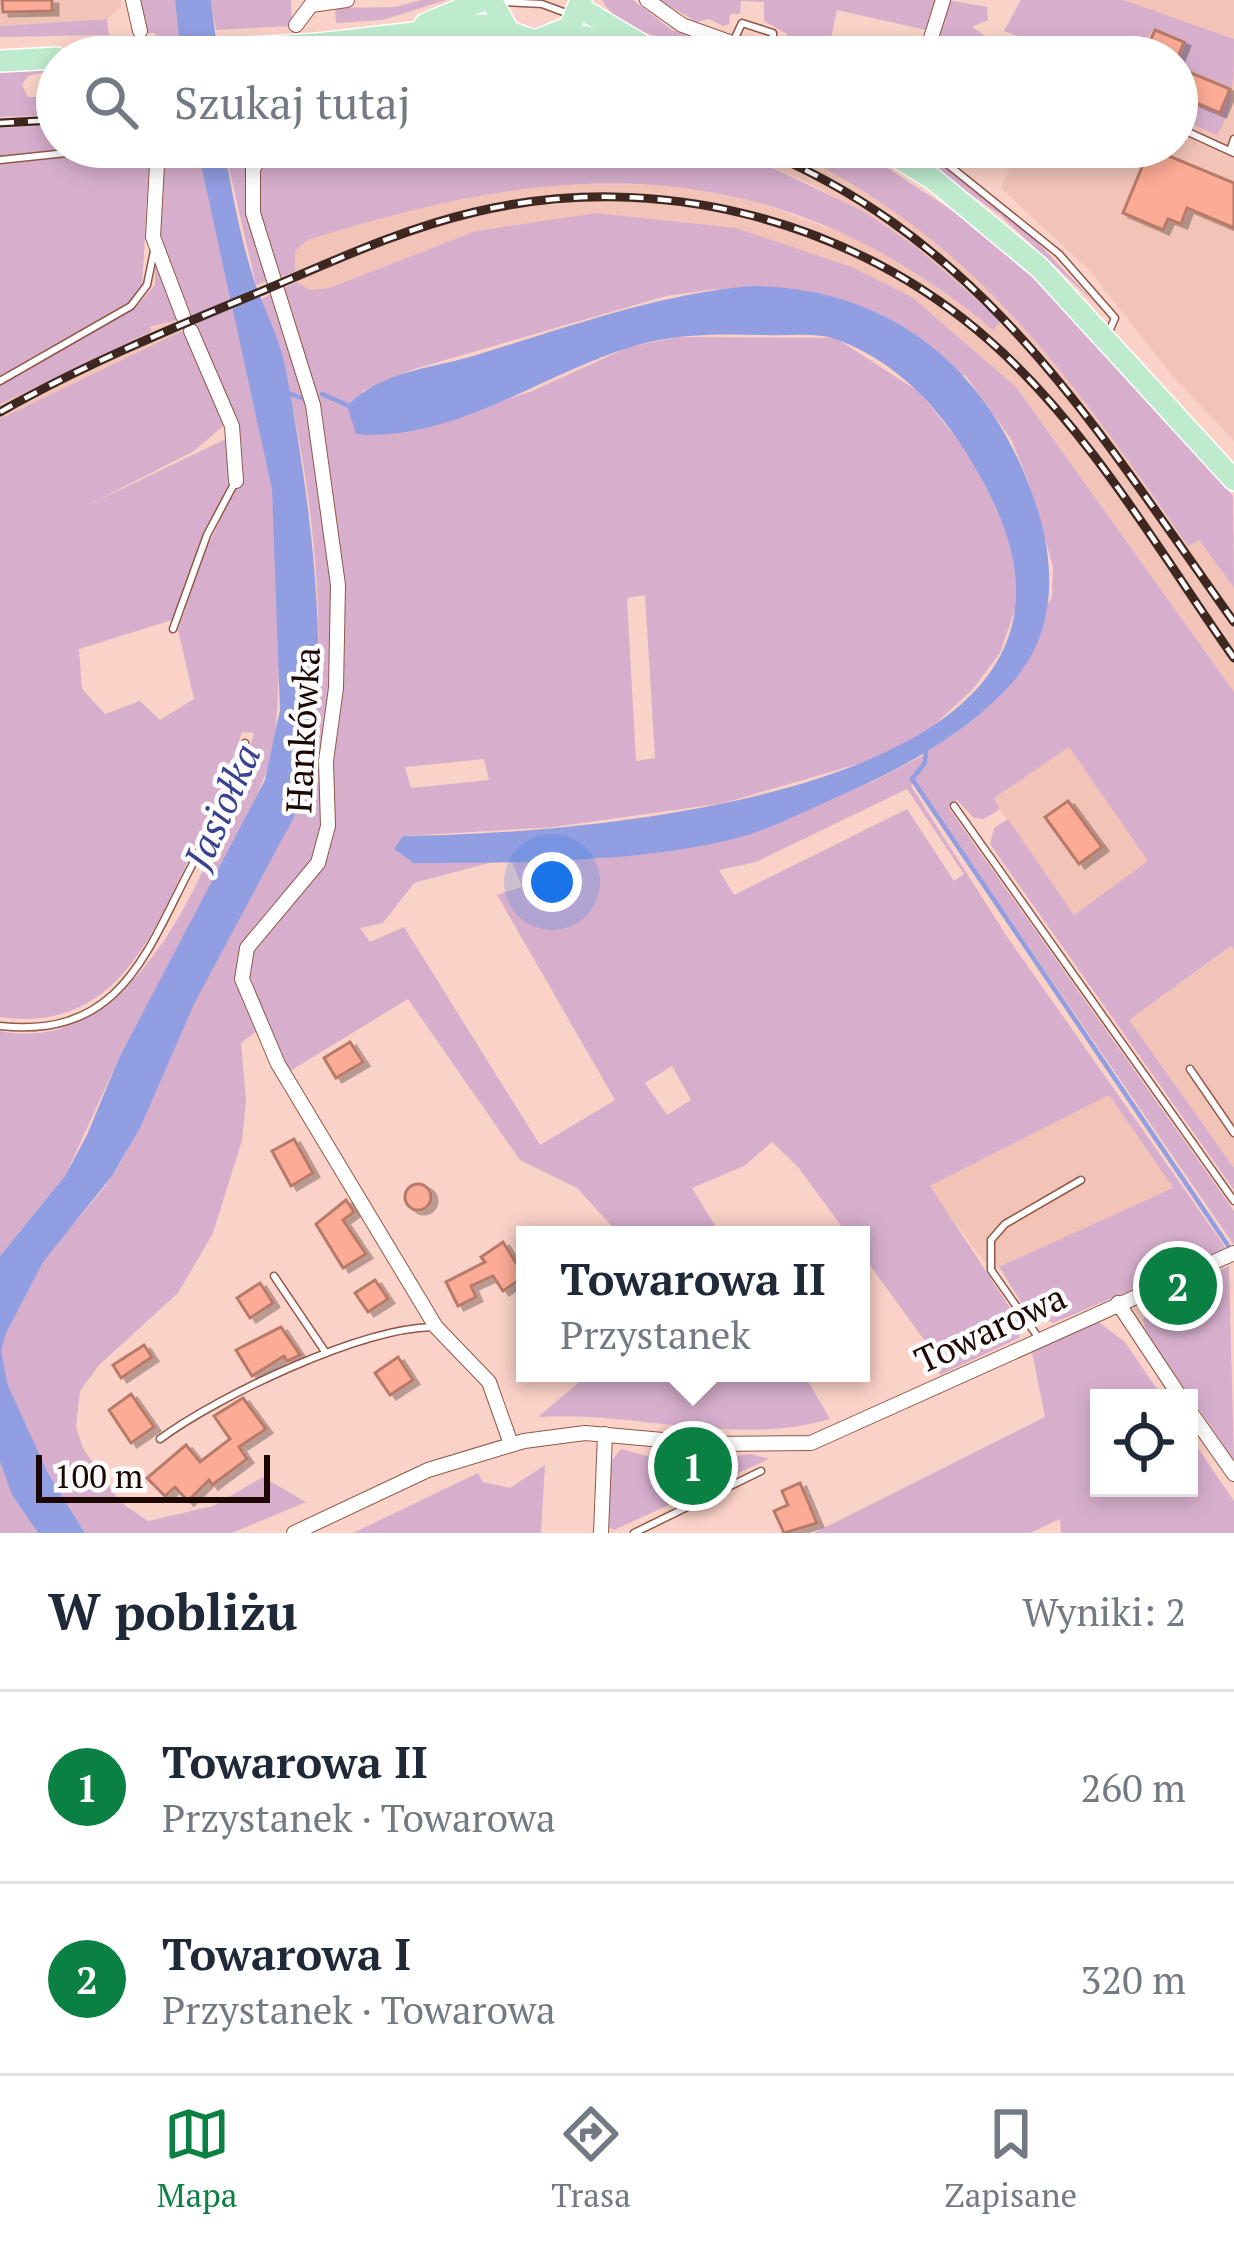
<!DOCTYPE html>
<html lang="pl">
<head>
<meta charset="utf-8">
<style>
	body { margin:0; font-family:"PT Serif",serif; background:#f2f2f3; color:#1f2937 }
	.controls { position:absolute; right:36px; bottom:36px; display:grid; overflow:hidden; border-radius:0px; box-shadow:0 6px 18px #0003 }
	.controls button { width:108px; height:108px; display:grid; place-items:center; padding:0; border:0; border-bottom:3px solid #e0e1e3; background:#fff; color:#1f2937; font:60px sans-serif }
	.scale { position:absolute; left:36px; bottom:30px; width:234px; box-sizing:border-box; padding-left:12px; border:6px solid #1c0703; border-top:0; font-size:33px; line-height:42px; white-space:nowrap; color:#1c0703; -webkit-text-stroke:9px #fdfdfd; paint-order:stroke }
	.you { position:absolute; left:552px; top:882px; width:42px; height:42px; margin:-30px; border:9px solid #fff; border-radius:50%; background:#1a73e8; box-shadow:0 0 0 18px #1a73e833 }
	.badge { display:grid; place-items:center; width:78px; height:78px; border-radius:50%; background:#0b8043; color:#fff; font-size:39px; font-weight:700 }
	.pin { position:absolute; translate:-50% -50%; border:6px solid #fff; box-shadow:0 3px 12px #0006 }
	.popup { position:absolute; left:516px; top:1226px; width:354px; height:156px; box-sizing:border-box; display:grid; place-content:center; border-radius:0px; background:#fff; filter:drop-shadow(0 3px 9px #0005); font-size:39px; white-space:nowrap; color:#747a83 }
	.popup b { font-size:45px; color:#1f2937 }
	.popup::after { content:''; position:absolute; left:50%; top:100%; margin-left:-24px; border:24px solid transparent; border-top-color:#fff }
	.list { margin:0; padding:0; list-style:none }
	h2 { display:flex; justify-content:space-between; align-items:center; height:156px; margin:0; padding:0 48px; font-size:51px }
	h2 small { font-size:39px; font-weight:400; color:#747a83 }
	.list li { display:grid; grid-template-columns:78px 1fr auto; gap:36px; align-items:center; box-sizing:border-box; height:192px; padding:0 48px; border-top:3px solid #e0e1e3 }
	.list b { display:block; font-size:45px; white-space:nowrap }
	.list p { margin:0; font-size:39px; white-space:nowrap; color:#747a83 }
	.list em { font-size:39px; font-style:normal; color:#747a83 }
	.icon { flex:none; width:66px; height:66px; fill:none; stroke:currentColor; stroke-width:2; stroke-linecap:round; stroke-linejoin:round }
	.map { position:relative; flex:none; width:1234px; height:1533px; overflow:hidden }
	.search { position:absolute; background:#fff; box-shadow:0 6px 18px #0003; left:36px; right:36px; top:36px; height:132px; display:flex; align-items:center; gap:30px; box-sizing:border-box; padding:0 42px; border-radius:66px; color:#747a83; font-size:45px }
	.sheet { height:540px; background:#fff }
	nav { display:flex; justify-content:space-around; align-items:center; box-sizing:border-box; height:168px; border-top:3px solid #e0e1e3; background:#fff; font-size:33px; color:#747a83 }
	nav a { display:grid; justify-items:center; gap:6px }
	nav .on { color:#0b8043 }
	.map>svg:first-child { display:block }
	.built { fill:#f1c4b7 }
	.green { fill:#d7afcd; fill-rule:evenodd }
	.water { fill:#919ee1 }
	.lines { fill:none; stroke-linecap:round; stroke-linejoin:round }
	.stream { stroke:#919ee1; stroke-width:4.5 }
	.building { fill:#fbab96; stroke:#b77a69; stroke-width:3; filter:url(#shadow) }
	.lane-casing { stroke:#915748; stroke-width:9 }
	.street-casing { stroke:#915748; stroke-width:16 }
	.primary-casing { stroke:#fff; stroke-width:24 }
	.lane { stroke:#fff; stroke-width:6 }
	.street { stroke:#fff; stroke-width:14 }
	.primary { stroke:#beeace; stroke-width:21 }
	.rail-casing { stroke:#3e2621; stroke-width:9 }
	.rail { stroke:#fdfdfd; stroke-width:4.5; stroke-dasharray:14; stroke-linecap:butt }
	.primary-bridge-casing { stroke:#fff; stroke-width:24; stroke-linecap:butt }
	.primary-bridge { stroke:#beeace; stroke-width:21 }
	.labels { text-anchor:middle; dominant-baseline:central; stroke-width:9; stroke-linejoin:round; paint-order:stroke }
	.street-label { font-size:36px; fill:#1c0703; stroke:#fdfdfd }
	.water-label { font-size:39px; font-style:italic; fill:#3a4190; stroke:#fdfdfd }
</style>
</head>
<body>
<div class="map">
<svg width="1234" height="1533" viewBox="0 0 1234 1533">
	<defs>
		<filter id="shadow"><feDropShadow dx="6" dy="4" stdDeviation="0" flood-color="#0004"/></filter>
	</defs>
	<rect width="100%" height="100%" fill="#fbd2c7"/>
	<g class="built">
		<polygon points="0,0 121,0 121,7 107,19 0,26"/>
		<polygon points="1096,0 1234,0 1234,441 1171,374 1089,270 1001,188 1019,147 1177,147 1177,57 1082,57"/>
		<polygon points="728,147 780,147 865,190 923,230 1004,302 1092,409 1187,545 1198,539 1234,588 1234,692 1016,387 912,297 852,267 735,228 596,213 476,231 329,288 309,290 298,284 292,263 295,250 308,240 403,209 542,184 674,185 743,197 856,238 912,269 994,330 915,246 815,186"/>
		<polygon points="173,321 181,333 0,424 0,401 117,342"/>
		<polygon points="1068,746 1149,861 1074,915 993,799"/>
		<polygon points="1232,946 1234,950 1234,1168 1129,1020"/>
		<polygon points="1109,1095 1173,1189 991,1271 929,1187"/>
	</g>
	<g class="green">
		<polygon points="140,0 175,0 181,57 157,47 155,33 146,33"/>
		<polygon points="211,0 291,0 292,26 216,30"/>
		<polygon points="421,0 446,0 383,20 336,23 335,8 395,7"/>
		<path d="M602,0H633L672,30L710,44C675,42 620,34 602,0Z"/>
		<polygon points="659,0 935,0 926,30 837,10 827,57 786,57 787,34 764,21 764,2 741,1 740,14 730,14 729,24 723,26 709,19 697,22"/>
		<polygon points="948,0 987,7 988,20 972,27 1000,46 996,57 990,57 992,48 974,41 968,57 937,46 930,57"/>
		<path d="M1021,0H1123L1234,39C1234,71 1234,111 1217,135L1177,117V97L1221,114L1232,88L1177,65L1185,41L1154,28L1133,57H1069L1004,31Z"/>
		<polygon points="107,19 109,35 0,37 0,26"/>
		<polygon points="477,31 501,35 525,49 572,43 614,57 351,54"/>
		<polygon points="57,69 28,76 22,85 28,97 57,97 57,115 0,117 0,72"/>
		<polygon points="57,125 57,147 95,147 0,156 0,128"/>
		<path d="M163,147H197L272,490L280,646L275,751L252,807L119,1058L65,1176L0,1256V1031C144,1060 222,840 254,733L242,732C226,779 205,824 184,869C147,949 106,1033 0,1017V419L186,329L224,408L228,422L194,451L84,507L230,437L234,477L172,620L79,649L82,689L105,714L140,701L160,720L194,699L178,630L207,547L240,480V465L226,398L158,239Z"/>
		<polygon points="224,147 263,147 252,164 270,280 256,285"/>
		<path d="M271,147H728L861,210L915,246L1001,321L993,330C776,149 564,157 308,240L295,251V272L276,279C261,230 244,195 271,147Z"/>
		<path d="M780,147H855L967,220L1041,284L1233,496L1234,588L1199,540L1188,546C1072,379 973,233 780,147Z"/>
		<polygon points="902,147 919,147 1020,224 1100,308 1000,215"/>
		<polygon points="150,148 142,289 132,300 0,376 0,162"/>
		<path d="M596,213L736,228L852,267L912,297L1016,387L1234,692V950L1231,946L1129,1020L1234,1168V1190L990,844L994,828L1008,819L1074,915L1148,861L1069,747L994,798L1000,809L984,819L974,818L957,800L948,807L1234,1211V1245L915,782L911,786L1008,938L1227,1250L1053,1323L1025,1308L999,1267L1173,1188L1109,1095L930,1186L1022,1326L1019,1338L940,1375L930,1348L861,1253V1235H848L798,1167L772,1142L744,1166L692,1188L721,1235H620L577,1188L520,1160L408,999L290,1071L274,1044L247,969L255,945L326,857L341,595L336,521L314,390L279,290L297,282L309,290L329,288L476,231ZM717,289L966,376L1011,439L1029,483L1053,567L1052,597L985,707L922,756L874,781L741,837L598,859H511L522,887L497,895L615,1100L540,1145L404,927L370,942L360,928L383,923L414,883L496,861L413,863L394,849L404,836L554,827L724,803L885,756L932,727L973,689L1000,653L1019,598L1018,568L1006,530L970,455L919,392L836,338L678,337L629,347L532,391L434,424L361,392L411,370L666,296ZM645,595L655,758L636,761L627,598ZM484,759L489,780L411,788L405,767ZM907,789L964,874L954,881L907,809L734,895L719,870L756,862ZM672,1066L691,1100L667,1115L645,1083Z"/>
		<polygon points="155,259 181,319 150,327 152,331 0,404 0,384 136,307 155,285"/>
		<path d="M274,293L305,389L335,587L324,823L313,863L249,939L237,976L257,1031L241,1043L246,1101L242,1140L213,1233L178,1293L99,1365L80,1391L76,1427L83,1448L120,1502L148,1521L213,1506L263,1477L306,1502L232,1533H85C58,1484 2,1411 1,1353C0,1295 78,1225 110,1179C147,1124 166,1059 196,999C222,948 250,898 276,847C285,829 300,809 305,790C336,655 311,428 261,299Z"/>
		<polygon points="1229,1266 1234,1460 1147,1334 1143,1320 1154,1299"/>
		<polygon points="1097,1321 1125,1342 1163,1398 1099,1398 1099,1488 1189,1488 1189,1435 1234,1501 1234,1533 1061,1533 1060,1519 1030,1533 814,1533 1045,1417 1032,1352"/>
		<path d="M590,1373H803L830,1419C736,1447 634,1411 538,1417Z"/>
		<polygon points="621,1449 669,1462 715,1466 717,1459 750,1454 769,1459 614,1530 607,1526 608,1465"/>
		<polygon points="0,1462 12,1495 38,1533 0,1533"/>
		<polygon points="545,1465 541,1533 353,1533 478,1473 483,1482 510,1488"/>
	</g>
	<g class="water">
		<polygon points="175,0 211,0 218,57 181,57"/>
		<path d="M197,147H224C232,192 240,237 254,280C264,309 279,337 285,366C308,486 342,704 294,817L194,1004L140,1128L112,1176L43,1262L6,1333L1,1351L8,1386L47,1471L85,1533H38L12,1495L0,1462V1256L65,1176L87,1135L119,1058L265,780L280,710L272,490Z"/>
		<path d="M750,286C898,287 997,376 1039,514C1056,573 1055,635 1011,684C968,732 905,767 846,793C811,808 774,828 737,838C638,863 515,863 413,863L394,849L403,836C575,834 1128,798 996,508C964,438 914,368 838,340C817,332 789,336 766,335C721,334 674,333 631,347C542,374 453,442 356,434L347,406C382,371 428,369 473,356C566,328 653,295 750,286Z"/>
	</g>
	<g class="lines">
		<g class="stream">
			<polyline points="284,391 301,398"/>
			<polyline points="322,394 349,406"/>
			<polyline points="926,749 925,763 912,779 1229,1247"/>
		</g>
	</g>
	<g class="building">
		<polygon points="2,0 52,0 52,11 3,12"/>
		<polygon points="1155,30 1184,42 1178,57 1143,57"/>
		<polygon points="1177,67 1230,89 1220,113 1177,95"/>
		<polygon points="1150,148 1234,183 1234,228 1187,208 1181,224 1168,219 1163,230 1123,213"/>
		<polygon points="1068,801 1102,847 1079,864 1045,817"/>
		<polygon points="350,1042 363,1062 336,1078 324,1058"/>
		<polygon points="294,1139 313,1173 291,1186 272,1151"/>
		<circle cx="418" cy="1197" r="13"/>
		<polygon points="346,1200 354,1212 343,1220 366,1254 343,1268 316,1224"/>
		<polygon points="503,1242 518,1266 525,1262 525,1276 503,1291 493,1276 471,1286 476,1297 458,1306 446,1282 485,1262 481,1257"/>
		<polygon points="375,1280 388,1299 368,1312 355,1293"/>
		<polygon points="260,1283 273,1303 250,1318 237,1298"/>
		<polygon points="281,1327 300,1355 287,1361 284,1356 252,1376 236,1350"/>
		<polygon points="144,1345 152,1357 121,1378 113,1365"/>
		<polygon points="398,1357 413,1380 390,1395 375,1373"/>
		<polygon points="131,1394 154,1427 131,1443 109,1410"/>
		<polygon points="243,1398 266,1429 239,1447 247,1459 212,1485 209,1480 188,1501 175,1487 165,1496 147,1478 186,1445 200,1462 230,1439 214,1416"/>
		<polygon points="800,1483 817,1523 784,1533 774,1511 788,1505 782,1491"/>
	</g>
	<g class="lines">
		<g class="lane-casing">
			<g id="lane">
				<polyline points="501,2 542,4 569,14"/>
				<polyline points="733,42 742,23 773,33 774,57"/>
				<polyline points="1177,127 1234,153"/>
				<polyline points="926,147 1059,254 1115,318 1108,334"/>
				<polyline points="1230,151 1234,139"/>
				<polyline points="0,160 123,147"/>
				<polyline points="0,381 131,306 147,285 154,251"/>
				<polyline points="173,629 207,535 234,484"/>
				<polyline points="954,806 1234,1201"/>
				<path d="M0,1026C120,1039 146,953 190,869C211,829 233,786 245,743"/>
				<polyline points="1190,1069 1234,1133"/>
				<polyline points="274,1276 326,1353"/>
				<polyline points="1038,1337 991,1270 991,1240 1005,1224 1081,1180"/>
				<path d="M160,1439C220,1395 359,1329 432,1327"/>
				<polyline points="634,1533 761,1471"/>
			</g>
		</g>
		<g class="street-casing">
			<g id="street">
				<polyline points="133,0 140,31"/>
				<polyline points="647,0 682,25 771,57"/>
				<polyline points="296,25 311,5 347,0"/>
				<polyline points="925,57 943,0"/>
				<polyline points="158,147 153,237 183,316"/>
				<polyline points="266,147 253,169 253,213 313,405 338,585 336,688 326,761 328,826 318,863 247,948 242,979 278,1064 436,1327 489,1382 511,1444"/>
				<polyline points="191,331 232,426 236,481"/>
				<polyline points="1118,1303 1181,1398"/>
				<polyline points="1189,1410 1234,1474"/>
				<polyline points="294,1533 428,1470 524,1441 585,1433 707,1444 811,1443 1234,1253"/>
				<polyline points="601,1533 605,1434"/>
			</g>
		</g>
		<g class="primary-casing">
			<g id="primary">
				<polyline points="491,0 509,32 535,41 570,27 581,0"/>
				<polyline points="580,8 662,57"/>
				<polyline points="425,24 484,0"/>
				<polyline points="561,34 586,37 636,57"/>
				<polyline points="318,44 483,25 509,32"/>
				<polyline points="80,57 127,55"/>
				<polyline points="0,61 57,58"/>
				<polyline points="881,147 933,179 1040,268 1234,480"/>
			</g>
		</g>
		<use href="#lane" class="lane"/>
		<use href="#street" class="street"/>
		<use href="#primary" class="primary"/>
		<g class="rail-casing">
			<g id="rail">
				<polyline points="0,123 57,120"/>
				<path d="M754,147C985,239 1096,429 1234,622"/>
				<path d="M0,412C81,366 168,330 255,294C327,264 398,230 475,212C655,169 853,219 991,342C1089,429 1159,551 1234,658"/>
			</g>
		</g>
		<use href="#rail" class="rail"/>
		<g class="primary-bridge-casing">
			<polyline id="primary-bridge" points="127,55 318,44"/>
		</g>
		<use href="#primary-bridge" class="primary-bridge"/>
	</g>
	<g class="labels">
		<g class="street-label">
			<text transform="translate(302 730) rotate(-87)">Hankówka</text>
			<text transform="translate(990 1328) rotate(-25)">Towarowa</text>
		</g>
		<g class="water-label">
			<text transform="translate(221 806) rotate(-66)">Jasiołka</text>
		</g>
	</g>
</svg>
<div class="controls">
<button><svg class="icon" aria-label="locate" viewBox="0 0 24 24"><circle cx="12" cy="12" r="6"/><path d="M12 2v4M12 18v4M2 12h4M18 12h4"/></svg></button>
</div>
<div class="scale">100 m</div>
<div class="you"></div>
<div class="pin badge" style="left:693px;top:1466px">1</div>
<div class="popup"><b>Towarowa II</b>Przystanek</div>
<div class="pin badge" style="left:1178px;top:1286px">2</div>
<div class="search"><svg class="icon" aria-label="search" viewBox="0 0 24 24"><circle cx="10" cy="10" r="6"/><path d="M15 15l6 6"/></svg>Szukaj tutaj</div>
</div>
<section class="sheet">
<h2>W pobliżu<small>Wyniki: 2</small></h2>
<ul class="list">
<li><span class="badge">1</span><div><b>Towarowa II</b><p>Przystanek · Towarowa</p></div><em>260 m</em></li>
<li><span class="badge">2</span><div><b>Towarowa I</b><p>Przystanek · Towarowa</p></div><em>320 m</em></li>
</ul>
</section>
<nav>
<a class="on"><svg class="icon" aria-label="map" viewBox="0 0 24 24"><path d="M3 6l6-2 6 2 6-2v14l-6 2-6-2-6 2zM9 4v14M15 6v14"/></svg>Mapa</a>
<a><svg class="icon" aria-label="directions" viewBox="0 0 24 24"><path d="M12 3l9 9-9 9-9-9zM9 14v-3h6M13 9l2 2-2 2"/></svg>Trasa</a>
<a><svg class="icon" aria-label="saved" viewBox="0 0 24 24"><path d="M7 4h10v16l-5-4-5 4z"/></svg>Zapisane</a>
</nav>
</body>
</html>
